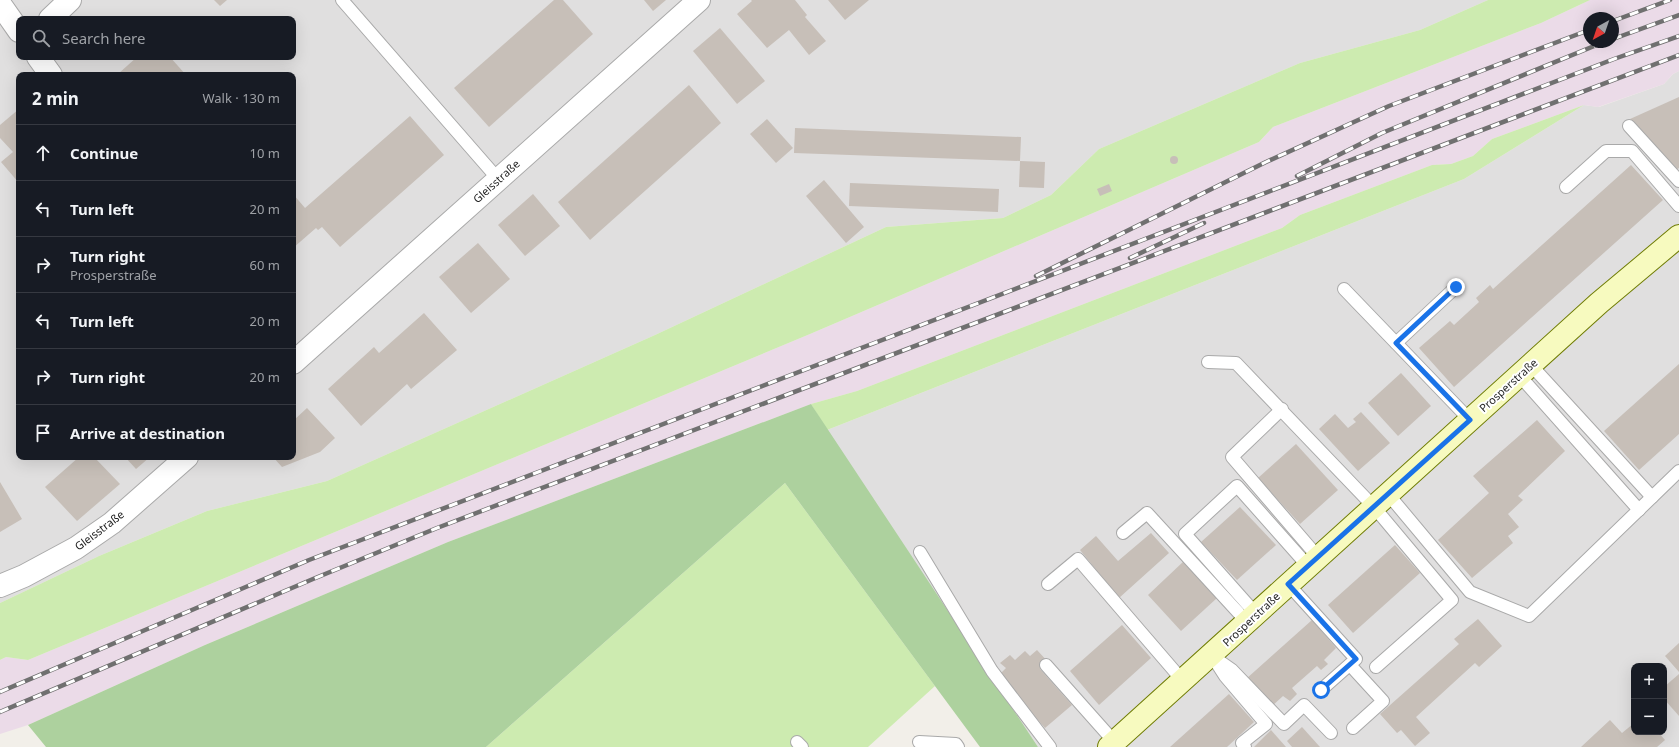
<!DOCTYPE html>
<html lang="en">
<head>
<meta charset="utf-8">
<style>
	body { margin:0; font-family:"Noto Sans",sans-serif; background:#242831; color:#f1f3f6 }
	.controls { position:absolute; right:12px; bottom:12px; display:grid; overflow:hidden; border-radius:8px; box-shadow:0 4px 16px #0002 }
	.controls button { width:36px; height:36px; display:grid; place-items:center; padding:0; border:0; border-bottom:1px solid #363941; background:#171b24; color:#f1f3f6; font:20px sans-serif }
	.compass { position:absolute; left:1583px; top:12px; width:36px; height:36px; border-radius:50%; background:#171b24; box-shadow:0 4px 16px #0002; rotate:220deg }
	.stop { position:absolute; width:12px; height:12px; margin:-9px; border:3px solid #1a73e8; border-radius:50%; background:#fff }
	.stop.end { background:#1a73e8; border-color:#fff; box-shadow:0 1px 4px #0008 }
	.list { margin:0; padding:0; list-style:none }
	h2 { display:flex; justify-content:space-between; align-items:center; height:52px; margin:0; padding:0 16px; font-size:17px }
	h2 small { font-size:13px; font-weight:400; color:#9ea1a6 }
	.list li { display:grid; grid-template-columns:26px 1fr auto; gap:12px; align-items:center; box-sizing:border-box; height:56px; padding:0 16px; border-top:1px solid #363941 }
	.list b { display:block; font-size:15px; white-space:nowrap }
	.list p { margin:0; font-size:13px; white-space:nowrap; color:#9ea1a6 }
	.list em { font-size:13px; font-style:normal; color:#9ea1a6 }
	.icon { flex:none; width:22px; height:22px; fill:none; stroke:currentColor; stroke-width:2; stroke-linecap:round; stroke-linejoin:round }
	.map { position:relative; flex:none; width:1679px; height:747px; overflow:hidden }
	.search { position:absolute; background:#171b24; box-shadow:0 4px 16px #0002; left:16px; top:16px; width:280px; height:44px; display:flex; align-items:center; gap:10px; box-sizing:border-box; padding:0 14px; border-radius:8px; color:#9ea1a6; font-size:15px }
	.panel { position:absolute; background:#171b24; box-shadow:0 4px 16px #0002; left:16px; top:72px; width:280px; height:388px; border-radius:8px }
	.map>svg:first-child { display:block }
	.residential { fill:#e0dfdf; fill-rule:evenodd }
	.industrial { fill:#ebdbe8; fill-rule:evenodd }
	.grass { fill:#cdebb0 }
	.forest { fill:#add19e }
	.building { fill:#c7bfb8 }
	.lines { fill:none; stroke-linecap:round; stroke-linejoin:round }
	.lane-casing { stroke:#a9a9a9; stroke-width:14 }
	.street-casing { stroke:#a9a9a9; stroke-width:24 }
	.secondary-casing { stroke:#707d05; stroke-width:24 }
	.lane { stroke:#fff; stroke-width:12 }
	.street { stroke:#fff; stroke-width:22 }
	.secondary { stroke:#f7fabf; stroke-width:22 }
	.rail-casing { stroke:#707070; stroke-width:4.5 }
	.rail { stroke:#fff; stroke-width:3; stroke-dasharray:9; stroke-linecap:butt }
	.route { stroke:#1a73e8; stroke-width:5 }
	.labels { text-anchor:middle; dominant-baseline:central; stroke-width:4; stroke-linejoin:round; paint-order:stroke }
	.street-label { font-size:11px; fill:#222; stroke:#fff }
</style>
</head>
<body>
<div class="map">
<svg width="1679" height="747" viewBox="0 0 1679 747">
	<rect width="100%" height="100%" fill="#f2efe9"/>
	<g class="residential">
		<path d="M0,0H1488L1420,30L1300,63L1099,149L1051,195L1003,218L886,227L655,335L327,481L207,511L99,556L0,603ZM19,19H293V57H19ZM19,75H293V457H19Z"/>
		<path d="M1679,71V747H1038L827,430L1464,179L1584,105L1599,107L1664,84L1673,74ZM1634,666H1664V732H1634Z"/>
	</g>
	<path class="industrial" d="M1590,0H1679V71L1673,74L1664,84L1598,107L1584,105L1492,139L1473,156L1451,164L1432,165L1300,215L1282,228L857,391L811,404L448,542L205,645L28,725L0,734V660L6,657L28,660L810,334L1259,142L1273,127L1541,23ZM1589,18H1613V42H1589Z"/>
	<g class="grass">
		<polygon points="1488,0 1590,0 1541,23 1273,127 1259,142 810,334 28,660 6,657 0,660 0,603 99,556 207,511 327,481 655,335 886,227 1003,218 1051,195 1099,149 1300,63 1420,30"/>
		<polygon points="1584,105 1464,179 827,430 811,404 857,391 1282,228 1300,215 1432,165 1451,164 1473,156 1492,139"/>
		<polygon points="785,483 935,686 868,747 486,747"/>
	</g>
	<polygon class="forest" points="811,404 1038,747 980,747 785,483 486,747 46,747 28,725 205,645 448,542"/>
	<g class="building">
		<polygon points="214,0 227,0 220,6"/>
		<polygon points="554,0 563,0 593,34 489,127 454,88"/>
		<polygon points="644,0 666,0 653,11"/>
		<polygon points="751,0 795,0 807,15 805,17 826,41 809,55 789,30 767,48 737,14 752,1"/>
		<polygon points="828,0 869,0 845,20"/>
		<polygon points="720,28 765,81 737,104 693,51"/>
		<polygon points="137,57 170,57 186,75 119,75 118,74"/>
		<polygon points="689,85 721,123 590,240 558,202"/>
		<polygon points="1679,97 1679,168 1676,170 1630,119"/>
		<polygon points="19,109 19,183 1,162 13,152 0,138 0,125"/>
		<polygon points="410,116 444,155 340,247 322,227 318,230 316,228 293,248 293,194 305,208"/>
		<polygon points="767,119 793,148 776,163 750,134"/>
		<polygon points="795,128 1021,137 1020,161 794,153"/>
		<circle cx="1174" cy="160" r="4"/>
		<polygon points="1020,161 1045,162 1044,188 1019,187"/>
		<polygon points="1631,165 1663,200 1454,387 1419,348 1450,321 1454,325 1479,302 1476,298 1490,285 1493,289"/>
		<polygon points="824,180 864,227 846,243 806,196"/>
		<polygon points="850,183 999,189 998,212 849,206"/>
		<polygon points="1109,184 1112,191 1100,196 1097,189"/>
		<polygon points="533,194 560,226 525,256 498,225"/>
		<polygon points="478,243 510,279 471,313 439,277"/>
		<polygon points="424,313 457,350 411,389 407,384 361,426 328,389 374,347 379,353"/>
		<polygon points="1679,364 1679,434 1639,470 1604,431"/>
		<polygon points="1401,373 1431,406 1398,436 1368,403"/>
		<polygon points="307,408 335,438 320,452 282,467 273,457 293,457 293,421"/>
		<polygon points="1361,412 1390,443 1358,471 1319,429 1335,414 1348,428 1356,422 1353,419"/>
		<polygon points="1537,420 1565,451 1518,496 1523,500 1508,514 1519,527 1508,536 1513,543 1472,578 1438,540 1489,493 1473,476"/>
		<polygon points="1296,444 1338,490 1300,524 1258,478"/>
		<polygon points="79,457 94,457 120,484 77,521 45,487"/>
		<polygon points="125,457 150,457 136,469"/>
		<polygon points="0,482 22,519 0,532"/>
		<polygon points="1240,507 1276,545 1237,580 1201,542"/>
		<polygon points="1151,533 1169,553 1119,598 1080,550 1096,536 1118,561"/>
		<polygon points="1395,545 1420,573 1353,633 1328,605"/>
		<polygon points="1184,561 1217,598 1181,631 1148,595"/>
		<polygon points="1478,619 1502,646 1479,667 1475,663 1416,717 1430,733 1415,746 1401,730 1397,733 1380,714 1459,644 1454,639"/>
		<polygon points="1312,620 1336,648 1324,660 1328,664 1321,670 1317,666 1292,688 1297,694 1290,701 1283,696 1271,707 1246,679"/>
		<polygon points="1122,625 1151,658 1099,705 1070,671"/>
		<polygon points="1679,643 1679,672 1665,656"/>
		<polygon points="1037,650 1049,663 1040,669 1072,705 1045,728 1008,687 1000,674 1006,668 1000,663 1010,655 1015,660 1025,651 1030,656"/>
		<polygon points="1679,674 1679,716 1664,699 1664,687"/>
		<polygon points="1229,694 1254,722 1227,747 1170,747"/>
		<polygon points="1610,720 1622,733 1633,724 1634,732 1658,732 1665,740 1657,747 1581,747"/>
		<polygon points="1302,727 1320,747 1292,747 1287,741"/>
		<polygon points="1271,730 1286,747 1254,747"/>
	</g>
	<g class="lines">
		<g class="lane-casing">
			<g id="lane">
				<polyline points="342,0 498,179"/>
				<polyline points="1629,126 1679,181"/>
				<polyline points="1566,187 1606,151 1632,151 1679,206"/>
				<polyline points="1344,289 1470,420"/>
				<polyline points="1396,343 1456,287"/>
				<polyline points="1208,362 1236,363 1374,507 1452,600 1376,667"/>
				<polyline points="1531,365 1652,497"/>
				<polyline points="1519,375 1639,510"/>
				<polyline points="1282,409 1232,457 1318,557"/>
				<polyline points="1388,494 1470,592 1529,616 1679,471"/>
				<polyline points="1123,533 1147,513 1247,622"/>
				<polyline points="920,552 992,671 1050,747"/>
				<polyline points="1048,584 1078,559 1183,681"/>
				<polyline points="1288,584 1356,659 1321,690"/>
				<polyline points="1256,614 1185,534 1237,486 1308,566"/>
				<polyline points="1212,656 1232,670 1284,724 1304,705 1331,733"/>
				<polyline points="1216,662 1225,676 1266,724 1242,743 1245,747"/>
				<polyline points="1046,665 1118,746"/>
				<polyline points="1350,665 1383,701 1353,728"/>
				<polyline points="797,742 802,747"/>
				<polyline points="919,742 956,744 958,747"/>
			</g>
		</g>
		<g class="street-casing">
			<g id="street">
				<polyline points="0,4 19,31"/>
				<polyline points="50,19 70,0"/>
				<polyline points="38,57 51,75"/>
				<polyline points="293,363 699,0"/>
				<polyline points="0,586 24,576 76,548 112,523 187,457"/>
			</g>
		</g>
		<g class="secondary-casing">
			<polyline id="secondary" points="1109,747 1599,303 1679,236"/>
		</g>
		<use href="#lane" class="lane"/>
		<use href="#street" class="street"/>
		<use href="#secondary" class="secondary"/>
		<g class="rail-casing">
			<g id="rail">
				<polyline points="1613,21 1670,0"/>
				<polyline points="1613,39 1679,15"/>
				<polyline points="1297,176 1382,133 1604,42"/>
				<polyline points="1130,258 1204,223"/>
				<polyline points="1036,276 1266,162 1389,106 1589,30"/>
				<polyline points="0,692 309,560 1614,59 1679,36"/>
				<polyline points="0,712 313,579 437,528 1679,55"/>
			</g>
		</g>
		<use href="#rail" class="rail"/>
	</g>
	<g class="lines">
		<polyline class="route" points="1321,690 1356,659 1288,584 1470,420 1396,343 1456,287"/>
	</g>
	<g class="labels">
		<g class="street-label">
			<text transform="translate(496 181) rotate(-42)">Gleisstraße</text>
			<text transform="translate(1508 385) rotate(-42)">Prosperstraße</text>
			<text transform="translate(99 530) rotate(-37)">Gleisstraße</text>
			<text transform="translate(1251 619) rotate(-43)">Prosperstraße</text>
		</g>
	</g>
</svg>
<div class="controls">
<button>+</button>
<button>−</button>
</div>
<svg class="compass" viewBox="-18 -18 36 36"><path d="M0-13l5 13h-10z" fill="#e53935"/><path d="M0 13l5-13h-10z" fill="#9ea1a6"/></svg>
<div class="stop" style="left:1321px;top:690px"></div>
<div class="stop end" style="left:1456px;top:287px"></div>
<div class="search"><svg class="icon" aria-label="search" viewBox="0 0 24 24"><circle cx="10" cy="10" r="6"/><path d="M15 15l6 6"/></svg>Search here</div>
<section class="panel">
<h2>2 min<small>Walk · 130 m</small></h2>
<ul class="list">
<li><svg class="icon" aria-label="ahead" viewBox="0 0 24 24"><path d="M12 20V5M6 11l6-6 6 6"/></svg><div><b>Continue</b></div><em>10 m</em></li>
<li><svg class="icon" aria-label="left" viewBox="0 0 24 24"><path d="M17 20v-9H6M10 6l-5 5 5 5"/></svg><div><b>Turn left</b></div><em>20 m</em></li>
<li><svg class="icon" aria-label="right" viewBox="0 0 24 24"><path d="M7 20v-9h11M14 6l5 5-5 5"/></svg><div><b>Turn right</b><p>Prosperstraße</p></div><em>60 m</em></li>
<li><svg class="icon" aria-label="left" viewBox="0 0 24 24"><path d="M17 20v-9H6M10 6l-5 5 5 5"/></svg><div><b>Turn left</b></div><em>20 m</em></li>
<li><svg class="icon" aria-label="right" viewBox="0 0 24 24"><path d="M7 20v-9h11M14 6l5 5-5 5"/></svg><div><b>Turn right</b></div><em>20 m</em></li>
<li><svg class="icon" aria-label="arrive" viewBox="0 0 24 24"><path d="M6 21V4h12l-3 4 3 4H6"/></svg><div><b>Arrive at destination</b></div></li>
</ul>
</section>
</div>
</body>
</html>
